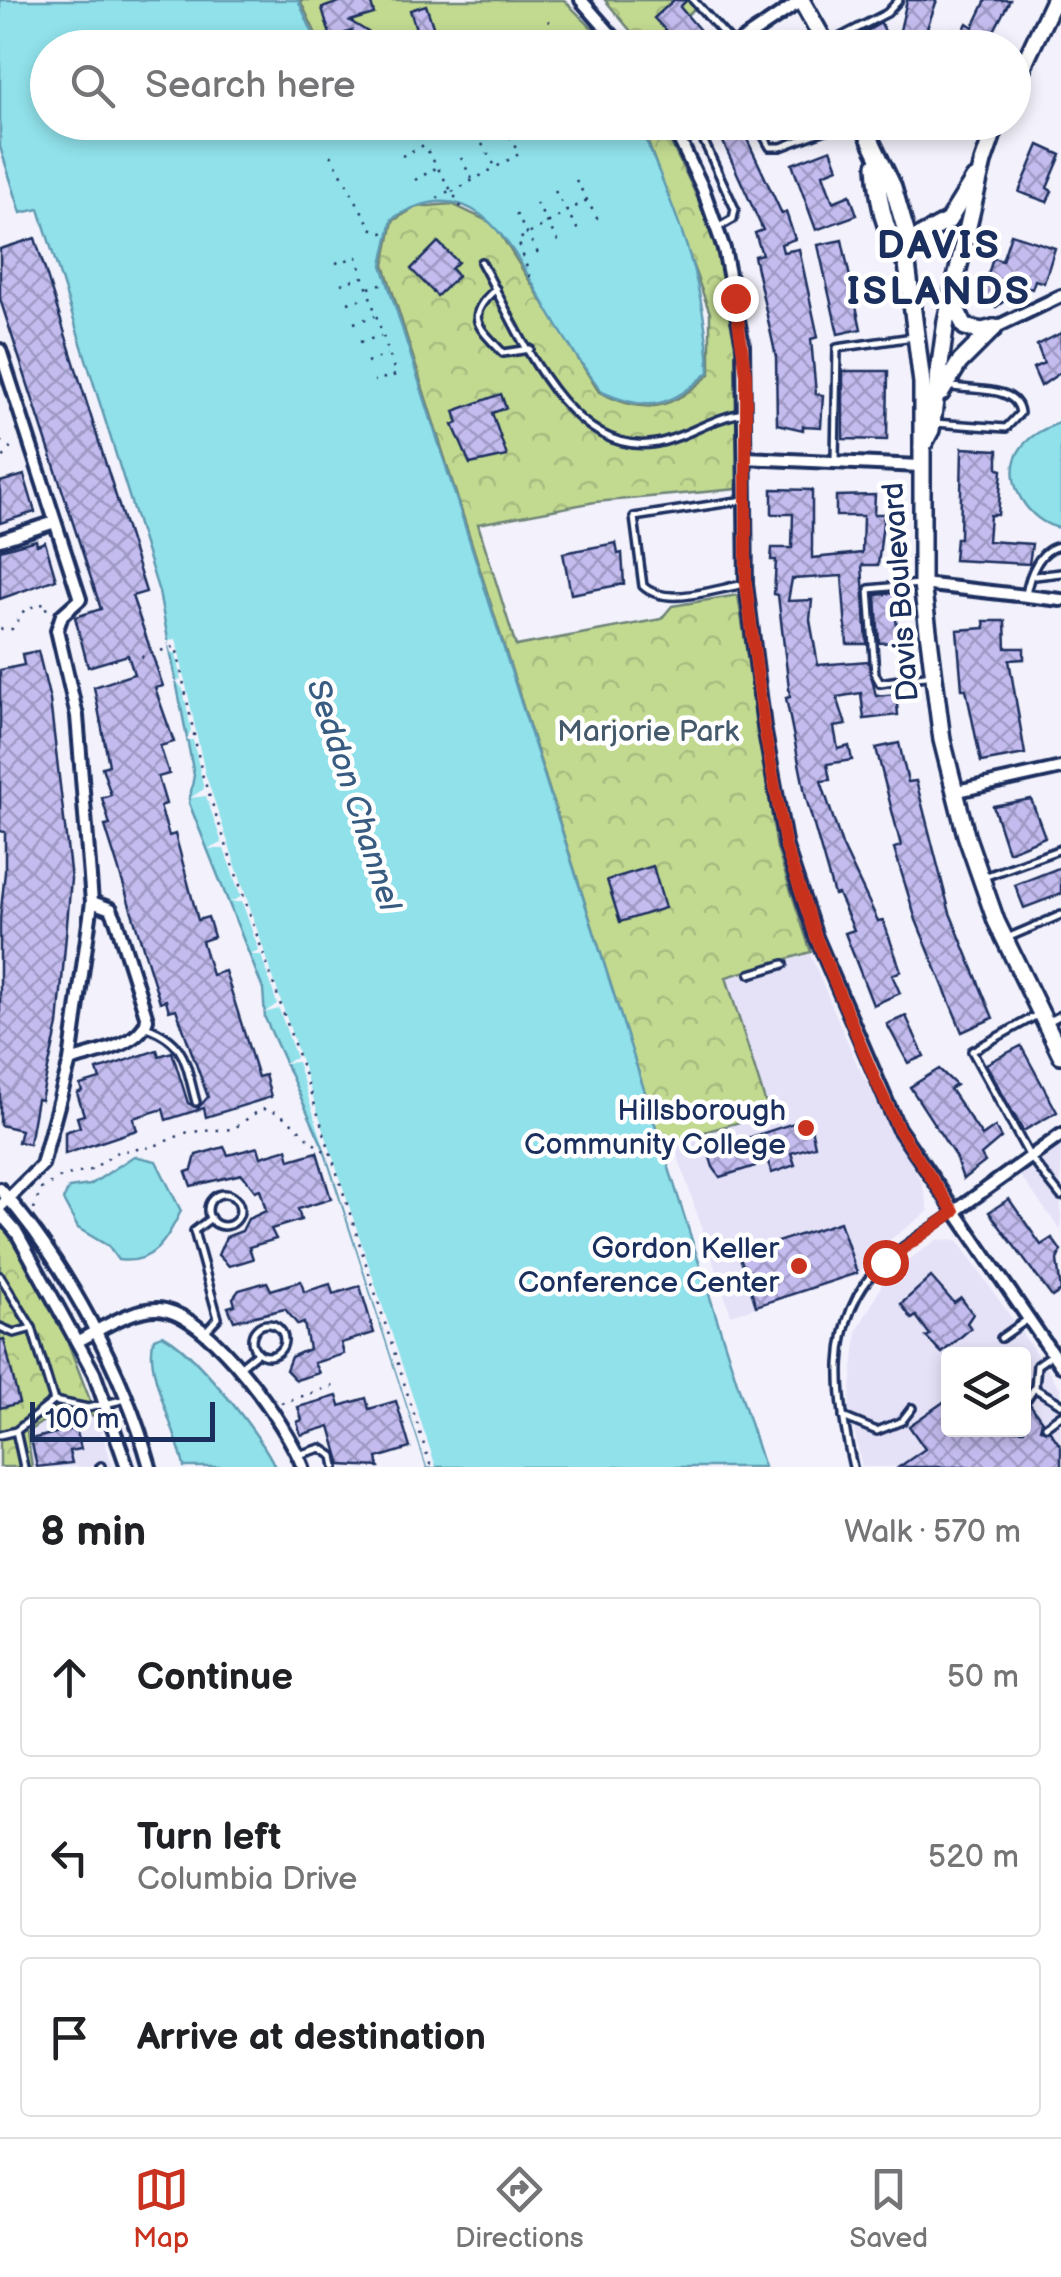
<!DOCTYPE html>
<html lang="en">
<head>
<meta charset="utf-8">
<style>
	body { margin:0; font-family:"Balsamiq Sans",sans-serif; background:#f2f2f2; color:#202124 }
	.controls { position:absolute; right:30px; bottom:30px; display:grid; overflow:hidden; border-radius:10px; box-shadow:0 5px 15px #0003 }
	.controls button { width:90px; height:90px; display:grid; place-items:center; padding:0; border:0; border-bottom:2px solid #e0e0e0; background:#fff; color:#202124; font:50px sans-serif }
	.scale { position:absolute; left:30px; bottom:25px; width:185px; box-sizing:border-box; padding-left:10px; border:5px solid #1b2f5e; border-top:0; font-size:28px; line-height:35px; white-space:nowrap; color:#1b2f5e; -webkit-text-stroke:8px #fff; paint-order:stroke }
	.stop { position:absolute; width:30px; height:30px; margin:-22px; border:8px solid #c8321e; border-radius:50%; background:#fff }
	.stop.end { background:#c8321e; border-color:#fff; box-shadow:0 2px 10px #0008 }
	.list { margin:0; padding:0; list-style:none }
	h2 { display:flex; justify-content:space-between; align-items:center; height:130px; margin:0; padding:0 40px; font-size:42px }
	h2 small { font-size:32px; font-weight:400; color:#757577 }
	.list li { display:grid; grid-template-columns:65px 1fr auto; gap:30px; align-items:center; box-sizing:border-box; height:160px; margin:0 20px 20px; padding:0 20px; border:2px solid #e0e0e0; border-radius:10px }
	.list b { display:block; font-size:38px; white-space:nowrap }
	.list p { margin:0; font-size:32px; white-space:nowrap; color:#757577 }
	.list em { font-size:32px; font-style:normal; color:#757577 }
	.icon { flex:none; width:55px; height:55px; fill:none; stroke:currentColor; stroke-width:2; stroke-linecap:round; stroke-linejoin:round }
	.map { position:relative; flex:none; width:1061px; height:1467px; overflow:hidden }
	.search { position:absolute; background:#fff; box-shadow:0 5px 15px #0003; left:30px; right:30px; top:30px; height:110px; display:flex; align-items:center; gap:25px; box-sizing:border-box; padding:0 35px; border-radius:55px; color:#757577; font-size:38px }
	.sheet { height:670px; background:#fff }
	nav { display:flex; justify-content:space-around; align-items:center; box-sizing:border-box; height:140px; border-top:2px solid #e0e0e0; background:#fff; font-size:28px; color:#757577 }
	nav a { display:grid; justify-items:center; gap:5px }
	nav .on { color:#c8321e }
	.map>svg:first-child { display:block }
	.built { fill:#e5e2f8; fill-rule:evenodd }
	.green { fill:#c2da90; stroke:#6e8477; stroke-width:2.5 }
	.park { fill:url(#park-crowns); stroke:#6e8477; stroke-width:2.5 }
	.water { fill:#90e1ea; stroke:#619ab2; stroke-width:2.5 }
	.pier { fill:#f3f2fc }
	.building { fill:url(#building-cross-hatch); stroke:#1b2f5e; stroke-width:2.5 }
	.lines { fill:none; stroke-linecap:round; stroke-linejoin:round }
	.lane-casing { stroke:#1b2f5e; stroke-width:12 }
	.street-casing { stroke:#1b2f5e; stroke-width:18 }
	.secondary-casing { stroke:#1b2f5e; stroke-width:22 }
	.path { stroke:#1b2f5e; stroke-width:2.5; stroke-dasharray:2.5 8; stroke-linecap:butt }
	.lane { stroke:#fff; stroke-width:5 }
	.street { stroke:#fff; stroke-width:10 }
	.secondary { stroke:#fff; stroke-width:15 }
	.route { stroke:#c8321e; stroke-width:12 }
	.poi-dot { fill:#c8321e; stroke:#fff; stroke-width:4 }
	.labels { text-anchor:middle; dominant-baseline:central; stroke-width:9; stroke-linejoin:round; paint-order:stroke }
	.street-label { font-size:30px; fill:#1b2f5e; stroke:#fff }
	.park-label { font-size:30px; fill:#455a6a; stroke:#fff }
	.poi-label { font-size:30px; fill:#1b2f5e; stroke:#fff; text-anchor:end }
	.water-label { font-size:32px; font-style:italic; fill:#385c81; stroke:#fff }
	.district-label { font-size:40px; font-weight:bold; letter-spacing:2.5px; fill:#1b2f5e; stroke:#fff }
</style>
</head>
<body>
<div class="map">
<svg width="1061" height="1467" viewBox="0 0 1061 1467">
	<defs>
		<pattern id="park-crowns" width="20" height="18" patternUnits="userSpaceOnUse" patternTransform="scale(2.5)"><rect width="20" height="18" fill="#c2da90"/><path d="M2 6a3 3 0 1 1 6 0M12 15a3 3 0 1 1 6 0" fill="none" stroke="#a6bb7f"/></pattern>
		<pattern id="building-cross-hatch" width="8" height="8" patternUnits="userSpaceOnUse" patternTransform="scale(2.5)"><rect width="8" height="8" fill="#c4bcee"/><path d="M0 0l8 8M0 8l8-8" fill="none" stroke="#9e99c4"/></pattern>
	</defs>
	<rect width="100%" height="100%" fill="#f3f2fc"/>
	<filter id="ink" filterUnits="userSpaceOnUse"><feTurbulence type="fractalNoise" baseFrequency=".01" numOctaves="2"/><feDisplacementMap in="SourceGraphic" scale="20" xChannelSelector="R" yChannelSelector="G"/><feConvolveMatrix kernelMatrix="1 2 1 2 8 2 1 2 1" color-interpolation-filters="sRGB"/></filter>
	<g filter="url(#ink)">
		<g class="built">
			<polygon points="810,954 858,1066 922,1183 929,1211 872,1253 858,1275 731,1315 673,1142 770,1114 727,978"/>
			<polygon points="1061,1145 1061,1231 1018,1173"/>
			<path d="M938,1239L958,1241L1061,1389V1467H862L849,1407L857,1331L887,1275ZM948,1354H1024V1430H948Z"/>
			<polygon points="59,1411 96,1416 113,1467 32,1467 27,1432"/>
		</g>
		<polygon class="green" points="300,0 564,0 597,33 584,47 483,35 452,47 322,47"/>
		<g class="park">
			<polygon points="605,0 688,0 696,8 644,47"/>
			<path d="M641,123H660C697,192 734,269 738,349C741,395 738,443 737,489L595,502L478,524L516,646L661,619L672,606L738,595L777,849L811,952L726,977L769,1114L661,1144L384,265L393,221L416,207L452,204L494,224L599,392C647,417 671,409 710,374V313Z"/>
			<polygon points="0,1221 59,1319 96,1416 59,1411 27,1432 32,1467 0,1467"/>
		</g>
		<g class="water">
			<path d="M0,0H298L319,47L48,48V122L639,123C674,208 706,278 709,372C671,406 650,414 602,392C582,365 563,337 546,307C511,246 476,166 392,219L382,265L764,1467H427L324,1149L265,1018L263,989L189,803L194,775L159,592L39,209L21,213L0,147Z"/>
			<path d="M1061,422V528C1029,524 999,479 1021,448C1031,434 1046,428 1061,422Z"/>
			<path d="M134,1156L156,1161L181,1211C166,1240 154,1265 118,1260L108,1246L78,1228L63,1200L69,1188L90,1185Z"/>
			<path d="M162,1335C190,1346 263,1437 275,1467H184C178,1432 143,1370 154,1338Z"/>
		</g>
		<polygon class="pier" points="176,639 205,773 436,1467 427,1467 297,1062 283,1063 296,1058 279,1009 264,1013 277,1004 261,955 250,955 259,951 242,902 230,902 241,897 224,849 208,849 222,843 206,796 190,798 204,789 193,740 187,740 191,730 183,689 176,681 181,680 176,653 171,653 168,641"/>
		<g class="building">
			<polygon points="345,0 370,0 374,14 350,21 394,48 354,48 346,43 352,31 331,38 322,8"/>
			<polygon points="674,0 687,0 680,7 704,35 687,48 653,48 669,34 654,18"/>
			<polygon points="907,0 937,0 920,48 896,48"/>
			<polygon points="986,0 1010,0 985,48 944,48 954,29 962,33 967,23 973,27"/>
			<polygon points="426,5 440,48 422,48 410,10"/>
			<polygon points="881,23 893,48 863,48 858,36"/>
			<polygon points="714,122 739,122 782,214 786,212 795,239 781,244 783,252 799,249 818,337 811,339 816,394 823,395 821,427 803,426 803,430 777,424 776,357 754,256 762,254 755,233 763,230"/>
			<polygon points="1039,145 1061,155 1047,188 1052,191 1047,202 1019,192"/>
			<polygon points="831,149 838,168 823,174 833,202 850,195 857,215 816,230 792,164"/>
			<polygon points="1011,234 1055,248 1044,283 1035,280 1032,289 1018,284 1016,290 1011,288 1007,299 996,307 980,301 993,258 1002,261"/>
			<polygon points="35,238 146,592 132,596 163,686 155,688 174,742 160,746 169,774 158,777 166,804 160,806 169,836 175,834 198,920 208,917 214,937 202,941 212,975 225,971 258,1077 265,1075 271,1097 206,1117 204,1108 166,1120 163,1109 133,1118 137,1130 65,1154 65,1132 80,1127 77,1117 84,1115 77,1093 82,1091 80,1085 100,1079 97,1070 157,1050 159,1056 172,1052 188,1103 198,1108 208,1097 176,1009 169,1011 166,1000 160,1002 105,826 110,825 102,798 111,795 102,767 109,765 94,687 134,674 128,655 88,667 75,617 101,609 0,299 0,249"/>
			<polygon points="842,240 861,329 838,334 818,245"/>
			<polygon points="438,242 458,262 451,269 458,276 437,296 411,269"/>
			<polygon points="1061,333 1061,372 1041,386 1033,368 1044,363 1037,345"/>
			<polygon points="843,371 888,371 887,440 843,439"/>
			<polygon points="501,394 506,408 492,413 507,456 470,464 453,425 458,423 454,411"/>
			<polygon points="962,448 998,450 998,469 1002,470 998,515 990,515 988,541 1032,544 1029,564 954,560 956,538 960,538"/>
			<polygon points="24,475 35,512 0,523 0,482"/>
			<polygon points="772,489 812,490 812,558 862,553 863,516 836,516 836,496 875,495 874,514 884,514 878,565 862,565 867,644 847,644 842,576 792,579 788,601 812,600 810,620 818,665 868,661 876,696 896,694 898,715 864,719 861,693 837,697 846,725 834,727 838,749 849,746 852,760 827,764 830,780 821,781 842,845 878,921 883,920 901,971 892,975 900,993 873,1005 845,933 854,930 838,894 834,895 806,798 786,698 790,697 778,595 774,594 776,560 771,560 772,548 792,548 793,514 772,514"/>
			<polygon points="36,540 37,545 45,542 56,579 0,599 0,550"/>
			<polygon points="616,543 618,554 622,553 624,584 571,594 563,553"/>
			<polygon points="894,593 898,642 879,643 876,595"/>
			<polygon points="984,621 1005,621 1006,648 1024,648 1024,659 1009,660 1025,754 981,762 966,689 962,689 957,630 985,628"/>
			<polygon points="38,651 50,700 71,879 58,1025 41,1100 37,1099 29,1144 18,1142 21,1130 0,1125 0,919 5,872 5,832 0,831 0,670 24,665 22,654"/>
			<polygon points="899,743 908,782 916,781 950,913 993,1018 962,1032 916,920 894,848 901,846 876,748"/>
			<polygon points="1031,799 1045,837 1008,852 993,806"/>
			<polygon points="653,866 665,908 620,922 607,880"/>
			<polygon points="1061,867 1061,894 1024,908 1015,885"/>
			<polygon points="906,1016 924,1056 908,1063 887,1024"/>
			<polygon points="1021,1046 1057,1112 1023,1131 986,1064"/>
			<polygon points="939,1069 956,1085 950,1089 982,1136 995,1127 1001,1138 981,1155 985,1162 963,1179 955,1156 910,1087"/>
			<polygon points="809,1118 815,1146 791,1153 795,1165 772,1173 768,1162 720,1177 713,1167 708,1151"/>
			<polygon points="224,1147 228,1155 258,1147 261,1157 287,1149 290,1160 317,1152 331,1199 298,1209 301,1220 271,1229 276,1239 249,1247 253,1259 229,1266 218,1255 226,1237 242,1231 248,1219 266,1211 260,1189 255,1191 242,1174 191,1186 186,1172 192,1170 196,1155"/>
			<polygon points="1009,1199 1041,1245 1052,1238 1061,1251 1057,1260 1061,1291 1052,1297 989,1212"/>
			<polygon points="840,1222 857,1273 756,1306 739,1254"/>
			<polygon points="931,1277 954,1303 961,1298 973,1314 967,1323 971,1328 942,1353 926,1337 930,1335 916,1316 912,1319 901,1304"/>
			<polygon points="301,1281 304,1292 330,1284 333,1294 360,1286 374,1333 341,1343 344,1354 314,1363 319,1373 296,1380 286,1370 291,1357 309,1349 304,1323 298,1325 285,1309 234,1321 228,1307 235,1305 233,1298 239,1290 267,1282 271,1290"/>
			<polygon points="4,1339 19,1403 0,1408 0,1340"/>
			<polygon points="337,1396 340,1406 366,1398 369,1409 396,1401 410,1448 377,1458 379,1467 341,1465 330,1426 301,1435 297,1422 302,1420 298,1407"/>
			<polygon points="948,1399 948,1430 1024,1430 1024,1404 1030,1404 1042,1421 1040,1429 1050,1431 1061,1447 1061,1467 899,1467 925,1449 909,1426"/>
			<polygon points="76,1428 81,1449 69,1451 72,1463 37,1467 31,1439"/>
		</g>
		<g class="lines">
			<g class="lane-casing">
				<g id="lane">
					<polyline points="693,0 735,46"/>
					<polyline points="829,43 887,13 899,0"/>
					<polyline points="695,122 735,209 733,219 719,227"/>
					<polyline points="756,122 770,147 781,147 847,122"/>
					<path d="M481,262C516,324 566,460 657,443C688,437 712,417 744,413"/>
					<path d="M496,289C463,317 479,327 503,353L530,349"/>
					<path d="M934,423L1006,428L1020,413C1017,384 970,392 948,386"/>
					<polyline points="835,460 837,348 913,337"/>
					<path d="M744,500L634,517L643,586C666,608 717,588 746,584"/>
					<polyline points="1035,576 1061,573"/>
					<polyline points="919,584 869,589 875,674 880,683 931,675"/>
					<path d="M1026,595C1029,576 1039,548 1061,546"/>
					<polyline points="984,877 1061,849"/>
					<polyline points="1007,938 1061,915"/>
					<polyline points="750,974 784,964"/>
					<polyline points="1039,1014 972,1051 1030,1157 1061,1196"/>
					<polyline points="1046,1023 1061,1015"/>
					<path d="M146,1027C187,1042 185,1063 196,1102"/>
					<circle cx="224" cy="1210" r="16"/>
					<polyline points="0,1276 32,1328 54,1401 88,1408 126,1399"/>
					<circle cx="268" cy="1340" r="16"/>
					<polyline points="0,1327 14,1333 32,1328"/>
					<polyline points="205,1332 218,1318 194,1231 211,1218"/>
					<polyline points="1001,1338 1028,1319"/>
					<polyline points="241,1366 258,1352"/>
					<polyline points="1036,1389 1061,1404"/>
					<polyline points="1027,1399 1035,1387 1037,1365 1053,1354"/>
					<polyline points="843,1417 877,1431 902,1421 912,1408"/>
					<polyline points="1046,1426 1061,1415"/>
					<polyline points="16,1431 24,1467"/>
					<polyline points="0,1435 16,1431 54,1401"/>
					<polyline points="298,1455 321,1448 333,1456 335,1467"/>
					<polyline points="100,1467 101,1466"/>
					<path d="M853,1467C838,1402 825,1321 879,1267C900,1246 929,1230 954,1212"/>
				</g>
			</g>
			<g class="street-casing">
				<g id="street">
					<polyline points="581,0 623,48"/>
					<polyline points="731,48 802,0"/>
					<polyline points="671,122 703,189 724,249 743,345 746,584 764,727 786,847 816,937 898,1128 1061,1366"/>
					<polyline points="994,328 1061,296"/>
					<polyline points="0,350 80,599 62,615 57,630 77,716 92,902 70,1061 42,1165 0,1207"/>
					<polyline points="745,458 920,466"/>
					<polyline points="0,540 55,522"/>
					<polyline points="922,584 1061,600"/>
					<polyline points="953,792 1061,768"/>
					<path d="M70,1061C92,1053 141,1046 147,1019L116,920L111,909L92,902"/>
					<path d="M0,1189C65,1261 124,1373 150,1467"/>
					<polyline points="954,1212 1061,1135"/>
					<polyline points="0,1213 17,1233 94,1373 127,1467"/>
					<path d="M78,1341C101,1329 138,1304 165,1310C214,1321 286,1423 303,1467"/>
				</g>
			</g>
			<g class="secondary-casing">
				<g id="secondary">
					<polyline points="801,0 828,48"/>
					<polyline points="1014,85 1054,0"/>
					<polyline points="862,122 893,187 909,242 907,264 922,383 922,584 942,740 966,835 996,921 1061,1055"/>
					<path d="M876,165C878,199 884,238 907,264"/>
					<polyline points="909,242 948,221 974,179"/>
					<polyline points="952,301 965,327 982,331 994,328"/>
					<polyline points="941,393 959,363 994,328"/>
					<polyline points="922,447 931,430 946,321 983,162 997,122"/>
				</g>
			</g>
			<g class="path">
				<polyline points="546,33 550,16"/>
				<polyline points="482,144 495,166"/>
				<polyline points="331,155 371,228 388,235"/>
				<polyline points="402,156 424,145 461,207"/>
				<polyline points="461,158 472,179"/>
				<polyline points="415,180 436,168"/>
				<polyline points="576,180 598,220"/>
				<polyline points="555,191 579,232"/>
				<polyline points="452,192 519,154 508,134"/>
				<polyline points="437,198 449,191"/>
				<polyline points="536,203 559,243"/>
				<polyline points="516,214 539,255"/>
				<polyline points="336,263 357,257 396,375 374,381"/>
				<polyline points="530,277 518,240 587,200"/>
				<polyline points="341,284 362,277"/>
				<polyline points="369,288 387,282"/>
				<polyline points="348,303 368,297"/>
				<polyline points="354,323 375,316"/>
				<polyline points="360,342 381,336"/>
				<polyline points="367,362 387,355"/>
				<polyline points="0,441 10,448 0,462"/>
				<polyline points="0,629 12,629 25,609 47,603 46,610"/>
				<polyline points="141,657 176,646 202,774 322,1126 431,1467"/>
				<path d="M34,1209L40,1190L59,1178L91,1170L117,1152L152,1147L188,1132L233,1129L261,1109C291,1110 302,1141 329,1153"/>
				<polyline points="281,1403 336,1385"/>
			</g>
			<use href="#lane" class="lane"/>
			<use href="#street" class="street"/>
			<use href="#secondary" class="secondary"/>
		</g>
	</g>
	<g class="lines" filter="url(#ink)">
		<polyline class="route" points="735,298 746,375 746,584 764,727 786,848 816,937 875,1079 898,1128 954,1212 885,1262"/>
	</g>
	<g class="poi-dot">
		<circle cx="806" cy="1128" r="10"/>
		<circle cx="799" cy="1266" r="10"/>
	</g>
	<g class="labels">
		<g class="street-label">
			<text transform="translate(901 592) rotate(-94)">Davis Boulevard</text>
		</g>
		<g class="park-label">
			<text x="648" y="732">Marjorie Park</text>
		</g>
		<g class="poi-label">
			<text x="786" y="1111">Hillsborough<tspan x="786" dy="34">Community College</tspan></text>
			<text x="779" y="1249">Gordon Keller<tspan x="779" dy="34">Conference Center</tspan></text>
		</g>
		<g class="water-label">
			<text transform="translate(353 795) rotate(72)">Seddon Channel</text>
		</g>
		<g class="district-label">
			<text x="939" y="246">DAVIS<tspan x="939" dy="46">ISLANDS</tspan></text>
		</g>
	</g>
</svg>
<div class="controls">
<button><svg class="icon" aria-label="layers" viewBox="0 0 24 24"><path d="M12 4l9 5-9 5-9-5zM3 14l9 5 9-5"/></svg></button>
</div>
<div class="scale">100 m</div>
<div class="stop" style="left:885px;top:1262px"></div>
<div class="stop end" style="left:735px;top:298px"></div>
<div class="search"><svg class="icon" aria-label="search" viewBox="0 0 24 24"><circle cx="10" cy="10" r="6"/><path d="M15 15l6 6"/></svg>Search here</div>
</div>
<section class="sheet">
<h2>8 min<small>Walk · 570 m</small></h2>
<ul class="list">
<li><svg class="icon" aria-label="ahead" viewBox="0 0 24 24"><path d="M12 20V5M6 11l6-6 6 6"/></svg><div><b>Continue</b></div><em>50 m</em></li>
<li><svg class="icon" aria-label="left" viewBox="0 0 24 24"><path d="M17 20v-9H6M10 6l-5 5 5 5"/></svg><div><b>Turn left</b><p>Columbia Drive</p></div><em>520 m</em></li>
<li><svg class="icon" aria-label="arrive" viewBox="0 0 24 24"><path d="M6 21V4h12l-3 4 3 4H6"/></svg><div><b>Arrive at destination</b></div></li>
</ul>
</section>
<nav>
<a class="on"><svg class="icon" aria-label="map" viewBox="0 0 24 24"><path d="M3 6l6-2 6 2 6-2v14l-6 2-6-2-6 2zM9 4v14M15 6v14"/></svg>Map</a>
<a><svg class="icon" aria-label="directions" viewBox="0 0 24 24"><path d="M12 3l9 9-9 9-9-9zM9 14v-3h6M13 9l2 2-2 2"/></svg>Directions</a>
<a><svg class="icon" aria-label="saved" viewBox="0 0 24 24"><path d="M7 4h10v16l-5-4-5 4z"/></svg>Saved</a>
</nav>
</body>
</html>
